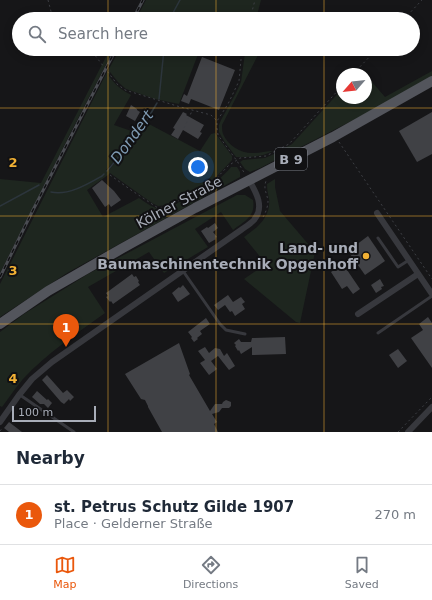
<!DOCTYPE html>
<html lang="en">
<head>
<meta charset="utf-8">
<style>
	body { margin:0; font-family:"DejaVu Sans",sans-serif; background:#f6f6f7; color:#1f2937 }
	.compass { position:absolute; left:336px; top:68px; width:36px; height:36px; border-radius:50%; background:#fff; box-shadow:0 2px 10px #0003; rotate:242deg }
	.scale { position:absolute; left:12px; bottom:10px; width:84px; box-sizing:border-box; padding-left:4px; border:2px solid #a8adb8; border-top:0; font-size:11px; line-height:14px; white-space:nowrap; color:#a8adb8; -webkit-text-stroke:3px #111113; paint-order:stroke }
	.you { position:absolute; left:198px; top:167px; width:14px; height:14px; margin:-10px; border:3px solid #fff; border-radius:50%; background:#1a73e8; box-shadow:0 0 0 6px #1a73e833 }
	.badge { display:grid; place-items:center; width:26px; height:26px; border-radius:50%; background:#ea580c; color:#fff; font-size:13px; font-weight:700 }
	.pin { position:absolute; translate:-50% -33px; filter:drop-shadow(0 1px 2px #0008) }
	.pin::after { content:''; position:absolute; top:21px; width:14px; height:12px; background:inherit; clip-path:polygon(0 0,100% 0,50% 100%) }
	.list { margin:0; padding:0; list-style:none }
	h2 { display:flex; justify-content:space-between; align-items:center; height:52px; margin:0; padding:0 16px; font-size:17px }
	h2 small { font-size:13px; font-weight:400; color:#747a83 }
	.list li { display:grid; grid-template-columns:26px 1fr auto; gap:12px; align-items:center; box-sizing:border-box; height:60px; padding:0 16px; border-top:1px solid #e0e1e3 }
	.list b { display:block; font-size:15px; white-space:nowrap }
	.list p { margin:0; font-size:13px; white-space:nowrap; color:#747a83 }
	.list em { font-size:13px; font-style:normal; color:#747a83 }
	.icon { flex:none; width:22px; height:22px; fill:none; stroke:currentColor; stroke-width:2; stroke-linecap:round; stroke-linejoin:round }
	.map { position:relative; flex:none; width:432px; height:432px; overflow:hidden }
	.search { position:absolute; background:#fff; box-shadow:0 2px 10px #0003; left:12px; right:12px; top:12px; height:44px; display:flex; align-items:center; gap:10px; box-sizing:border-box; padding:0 14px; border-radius:22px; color:#747a83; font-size:15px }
	.sheet { height:112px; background:#fff }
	nav { display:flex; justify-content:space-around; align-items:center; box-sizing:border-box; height:56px; border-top:1px solid #e0e1e3; background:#fff; font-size:11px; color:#747a83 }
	nav a { display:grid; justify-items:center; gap:2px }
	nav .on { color:#ea580c }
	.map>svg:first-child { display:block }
	.green { fill:#1e261f }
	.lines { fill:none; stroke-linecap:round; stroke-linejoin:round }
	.stream { stroke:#2c353c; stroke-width:1.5 }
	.building { fill:#404145 }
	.path { stroke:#3d3f44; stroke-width:1; stroke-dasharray:2 3; stroke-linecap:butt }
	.lane { stroke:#37383d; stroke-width:3 }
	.street { stroke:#37383d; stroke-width:6 }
	.primary { stroke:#53555c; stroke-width:10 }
	.rail-casing { stroke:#4a4c52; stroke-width:3 }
	.rail { stroke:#111113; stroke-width:1.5; stroke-dasharray:4.5; stroke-linecap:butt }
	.grid { fill:none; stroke:#f2b134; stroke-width:1; stroke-opacity:0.55 }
	.poi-dot { fill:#f2b134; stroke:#111113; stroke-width:1.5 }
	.labels { text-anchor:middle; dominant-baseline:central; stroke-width:4; stroke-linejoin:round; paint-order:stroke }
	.shield { fill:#111113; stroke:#7b7e86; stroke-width:1 }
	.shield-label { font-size:13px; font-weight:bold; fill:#a8adb8 }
	.street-label { font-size:14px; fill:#a8adb8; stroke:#111113 }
	.poi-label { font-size:14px; font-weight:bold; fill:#a8adb8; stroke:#111113; text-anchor:end }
	.water-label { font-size:15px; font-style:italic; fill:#7f9bb3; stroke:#111113 }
	.grid-label { font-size:13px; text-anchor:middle; font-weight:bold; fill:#f2b134; stroke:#111113; stroke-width:4; stroke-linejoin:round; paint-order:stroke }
</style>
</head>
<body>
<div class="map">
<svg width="432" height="432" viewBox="0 0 432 432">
	<rect width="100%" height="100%" fill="#161618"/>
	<g class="green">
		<polygon points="146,0 261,0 256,19 136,19"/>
		<polygon points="110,49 114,49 72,130 0,273 0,179 41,183"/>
		<path d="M120,49H200L179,104L155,99L126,89L118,82L110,72L109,76C115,85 122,90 131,95L114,125L137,133L120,155L106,170L108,171L140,134L147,123L200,151L211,134L215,133L232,156V160L217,176L209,183L167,205L158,206L152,203L110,173L108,175L87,190L103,217L139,198C150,205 154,210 167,208C190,197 215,187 231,167H237L240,172V177L67,273L0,317V284L106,74Z"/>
		<path d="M238,49H247L245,53L258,55L222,125C222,128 222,131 223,134C228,146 242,154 254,153C260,153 267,151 273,151C262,157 249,157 236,157L224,141L219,132V125L221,120L236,93L241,82L245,53Z"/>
		<polygon points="432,71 432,77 398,97 260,168 250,172 245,169 240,162 243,160 265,158 274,154 292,144 342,89 342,98 366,98 366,75 385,97"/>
		<path d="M275,179V187L280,211L315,252L300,323L296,322L244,279L266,264L244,237C257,228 271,217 269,199C268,194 267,190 267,184Z"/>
		<path d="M237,195H245L253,200C256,216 245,221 233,230L221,212L195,229L208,247L164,273L149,252L88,287L105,313C76,334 47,353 23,379C15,388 9,398 2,407L0,406V332L24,314L88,274Z"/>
	</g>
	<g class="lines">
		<g class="stream">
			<polyline points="171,19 174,11 180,0"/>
			<polyline points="159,99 164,49"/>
			<polyline points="107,171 139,133 157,103"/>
			<path d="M51,192C68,196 88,184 102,176L104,174"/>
			<polyline points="0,206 39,185"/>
		</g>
	</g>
	<g class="building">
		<polygon points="202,57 235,70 219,110 191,99 189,104 181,101 184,94 187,96"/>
		<polygon points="131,105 137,109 137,110 140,112 135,121 126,116"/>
		<polygon points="183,112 187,114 186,115 204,125 200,132 202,133 198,139 183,130 178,139 171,135 175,129 173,128"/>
		<polygon points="432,112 432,154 417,162 399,131"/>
		<polygon points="102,180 114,191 121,200 111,207 109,204 105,207 92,188"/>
		<polygon points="215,223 218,228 213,232 217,237 215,238 216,239 209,243 201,231 207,227 208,228"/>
		<polygon points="368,236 385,261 365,275 348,251"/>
		<polygon points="343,264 360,289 353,294 347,286 342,289 331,272"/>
		<polygon points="132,274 134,277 136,276 139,281 138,282 140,285 113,304 111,301 110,302 106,297 108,296 106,293"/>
		<polygon points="380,279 384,286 381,287 382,289 376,293 371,285"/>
		<polygon points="183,285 190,294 178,302 172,293 179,287 180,288"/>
		<polygon points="228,295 233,302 241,297 245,302 242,304 245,309 235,316 232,311 230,312 225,305 218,310 214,305"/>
		<polygon points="428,317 432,323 432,368 411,338 423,330 419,324"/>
		<polygon points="206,318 210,324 200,331 202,334 197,338 198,339 194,342 191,338 192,337 188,332"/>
		<polygon points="285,337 286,354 252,355 252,347 241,354 239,350 238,351 235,346 236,345 234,343 239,339 241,342 251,342 252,338"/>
		<polygon points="179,343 190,374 189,375 210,411 215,404 222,404 223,402 226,400 231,402 231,406 229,408 222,408 219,412 212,414 217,422 214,424 218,432 162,432 148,407 148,406 145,400 141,399 125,374"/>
		<polygon points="205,347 209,353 215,348 220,349 224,356 227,353 235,366 229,370 218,356 211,361 217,369 209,375 200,363 205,360 198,351"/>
		<polygon points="398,349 407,361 398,368 389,355"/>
		<polygon points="47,375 63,393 67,390 74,397 70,401 69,399 64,404 61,402 42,380"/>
		<polygon points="37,391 47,400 48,399 52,403 48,408 44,404 40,404 32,397"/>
		<polygon points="9,422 22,432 9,432 4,428"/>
	</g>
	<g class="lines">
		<g class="path">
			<polyline points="48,0 53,19"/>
			<polyline points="250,19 255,0"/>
			<polyline points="404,19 422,0"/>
			<polyline points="88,49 94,54 117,84 125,90 177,106 211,115 217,121"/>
			<polyline points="242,49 239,81 228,104 217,121 217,128 218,135 237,161 245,174"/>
			<polyline points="353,74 377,49"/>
			<polyline points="184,128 192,111"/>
			<polyline points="339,142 432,279"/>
			<polyline points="110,175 131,190 158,208 164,207 180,200 212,183 228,166 240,158 266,156 289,144 342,86"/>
			<path d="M263,217C266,212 268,206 268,201C267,193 263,189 266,181"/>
			<polyline points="0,431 3,427"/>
			<polyline points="398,432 432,397"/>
		</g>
		<g class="lane">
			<polyline points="378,238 398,267 409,260"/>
			<polyline points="183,271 220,324 226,330 245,334"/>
			<polyline points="378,333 432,296"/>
			<polyline points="20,395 74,432"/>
		</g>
		<g class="street">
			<polyline points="377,213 432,294"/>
			<polyline points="358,314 418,274"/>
			<path d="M0,422L19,395L32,379L52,362L241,230C245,227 250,224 254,220C265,207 256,192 249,180"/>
			<polyline points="408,432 432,407"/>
		</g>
		<polyline class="primary" points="0,324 48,291 121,249 195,208 333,137 432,81"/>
		<g class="rail-casing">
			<g id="rail">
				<polyline points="133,19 143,0"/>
				<polyline points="0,277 33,210 116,49"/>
			</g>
		</g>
		<use href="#rail" class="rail"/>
	</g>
	<path class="grid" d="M108,0V19M216,0V19M324,0V19M108,49V432M216,49V432M324,49V432M0,108H432M0,216H432M0,324H432"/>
	<circle class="poi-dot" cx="366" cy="256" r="4"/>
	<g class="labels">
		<rect class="shield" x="275" y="148" width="32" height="22" rx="3"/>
		<g class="shield-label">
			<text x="291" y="159">B 9</text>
		</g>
		<g class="street-label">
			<text transform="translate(179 202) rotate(-28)">Kölner Straße</text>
		</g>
		<g class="poi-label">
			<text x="358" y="248">Land- und<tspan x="358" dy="16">Baumaschinentechnik Opgenhoff</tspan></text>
		</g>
		<g class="water-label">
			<text transform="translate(132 137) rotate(-54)">Dondert</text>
		</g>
	</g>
	<g class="grid-label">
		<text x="13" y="167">2</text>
		<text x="13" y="275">3</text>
		<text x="13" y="383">4</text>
	</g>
</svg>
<svg class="compass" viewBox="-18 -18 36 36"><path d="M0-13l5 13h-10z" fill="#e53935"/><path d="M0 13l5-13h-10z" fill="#747a83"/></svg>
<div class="scale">100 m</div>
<div class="you"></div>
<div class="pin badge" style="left:66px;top:347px">1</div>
<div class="search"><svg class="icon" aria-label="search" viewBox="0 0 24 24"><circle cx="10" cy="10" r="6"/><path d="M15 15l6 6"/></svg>Search here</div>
</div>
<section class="sheet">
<h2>Nearby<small></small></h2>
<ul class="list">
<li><span class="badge">1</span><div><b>st. Petrus Schutz Gilde 1907</b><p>Place · Gelderner Straße</p></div><em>270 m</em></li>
</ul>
</section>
<nav>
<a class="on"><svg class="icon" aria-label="map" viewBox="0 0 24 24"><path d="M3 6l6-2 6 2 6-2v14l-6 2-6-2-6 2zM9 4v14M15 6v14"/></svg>Map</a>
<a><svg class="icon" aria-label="directions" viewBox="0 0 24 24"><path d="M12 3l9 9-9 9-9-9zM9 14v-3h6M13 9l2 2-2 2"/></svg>Directions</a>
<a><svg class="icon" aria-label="saved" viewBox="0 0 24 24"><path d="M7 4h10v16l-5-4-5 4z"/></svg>Saved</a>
</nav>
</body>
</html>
